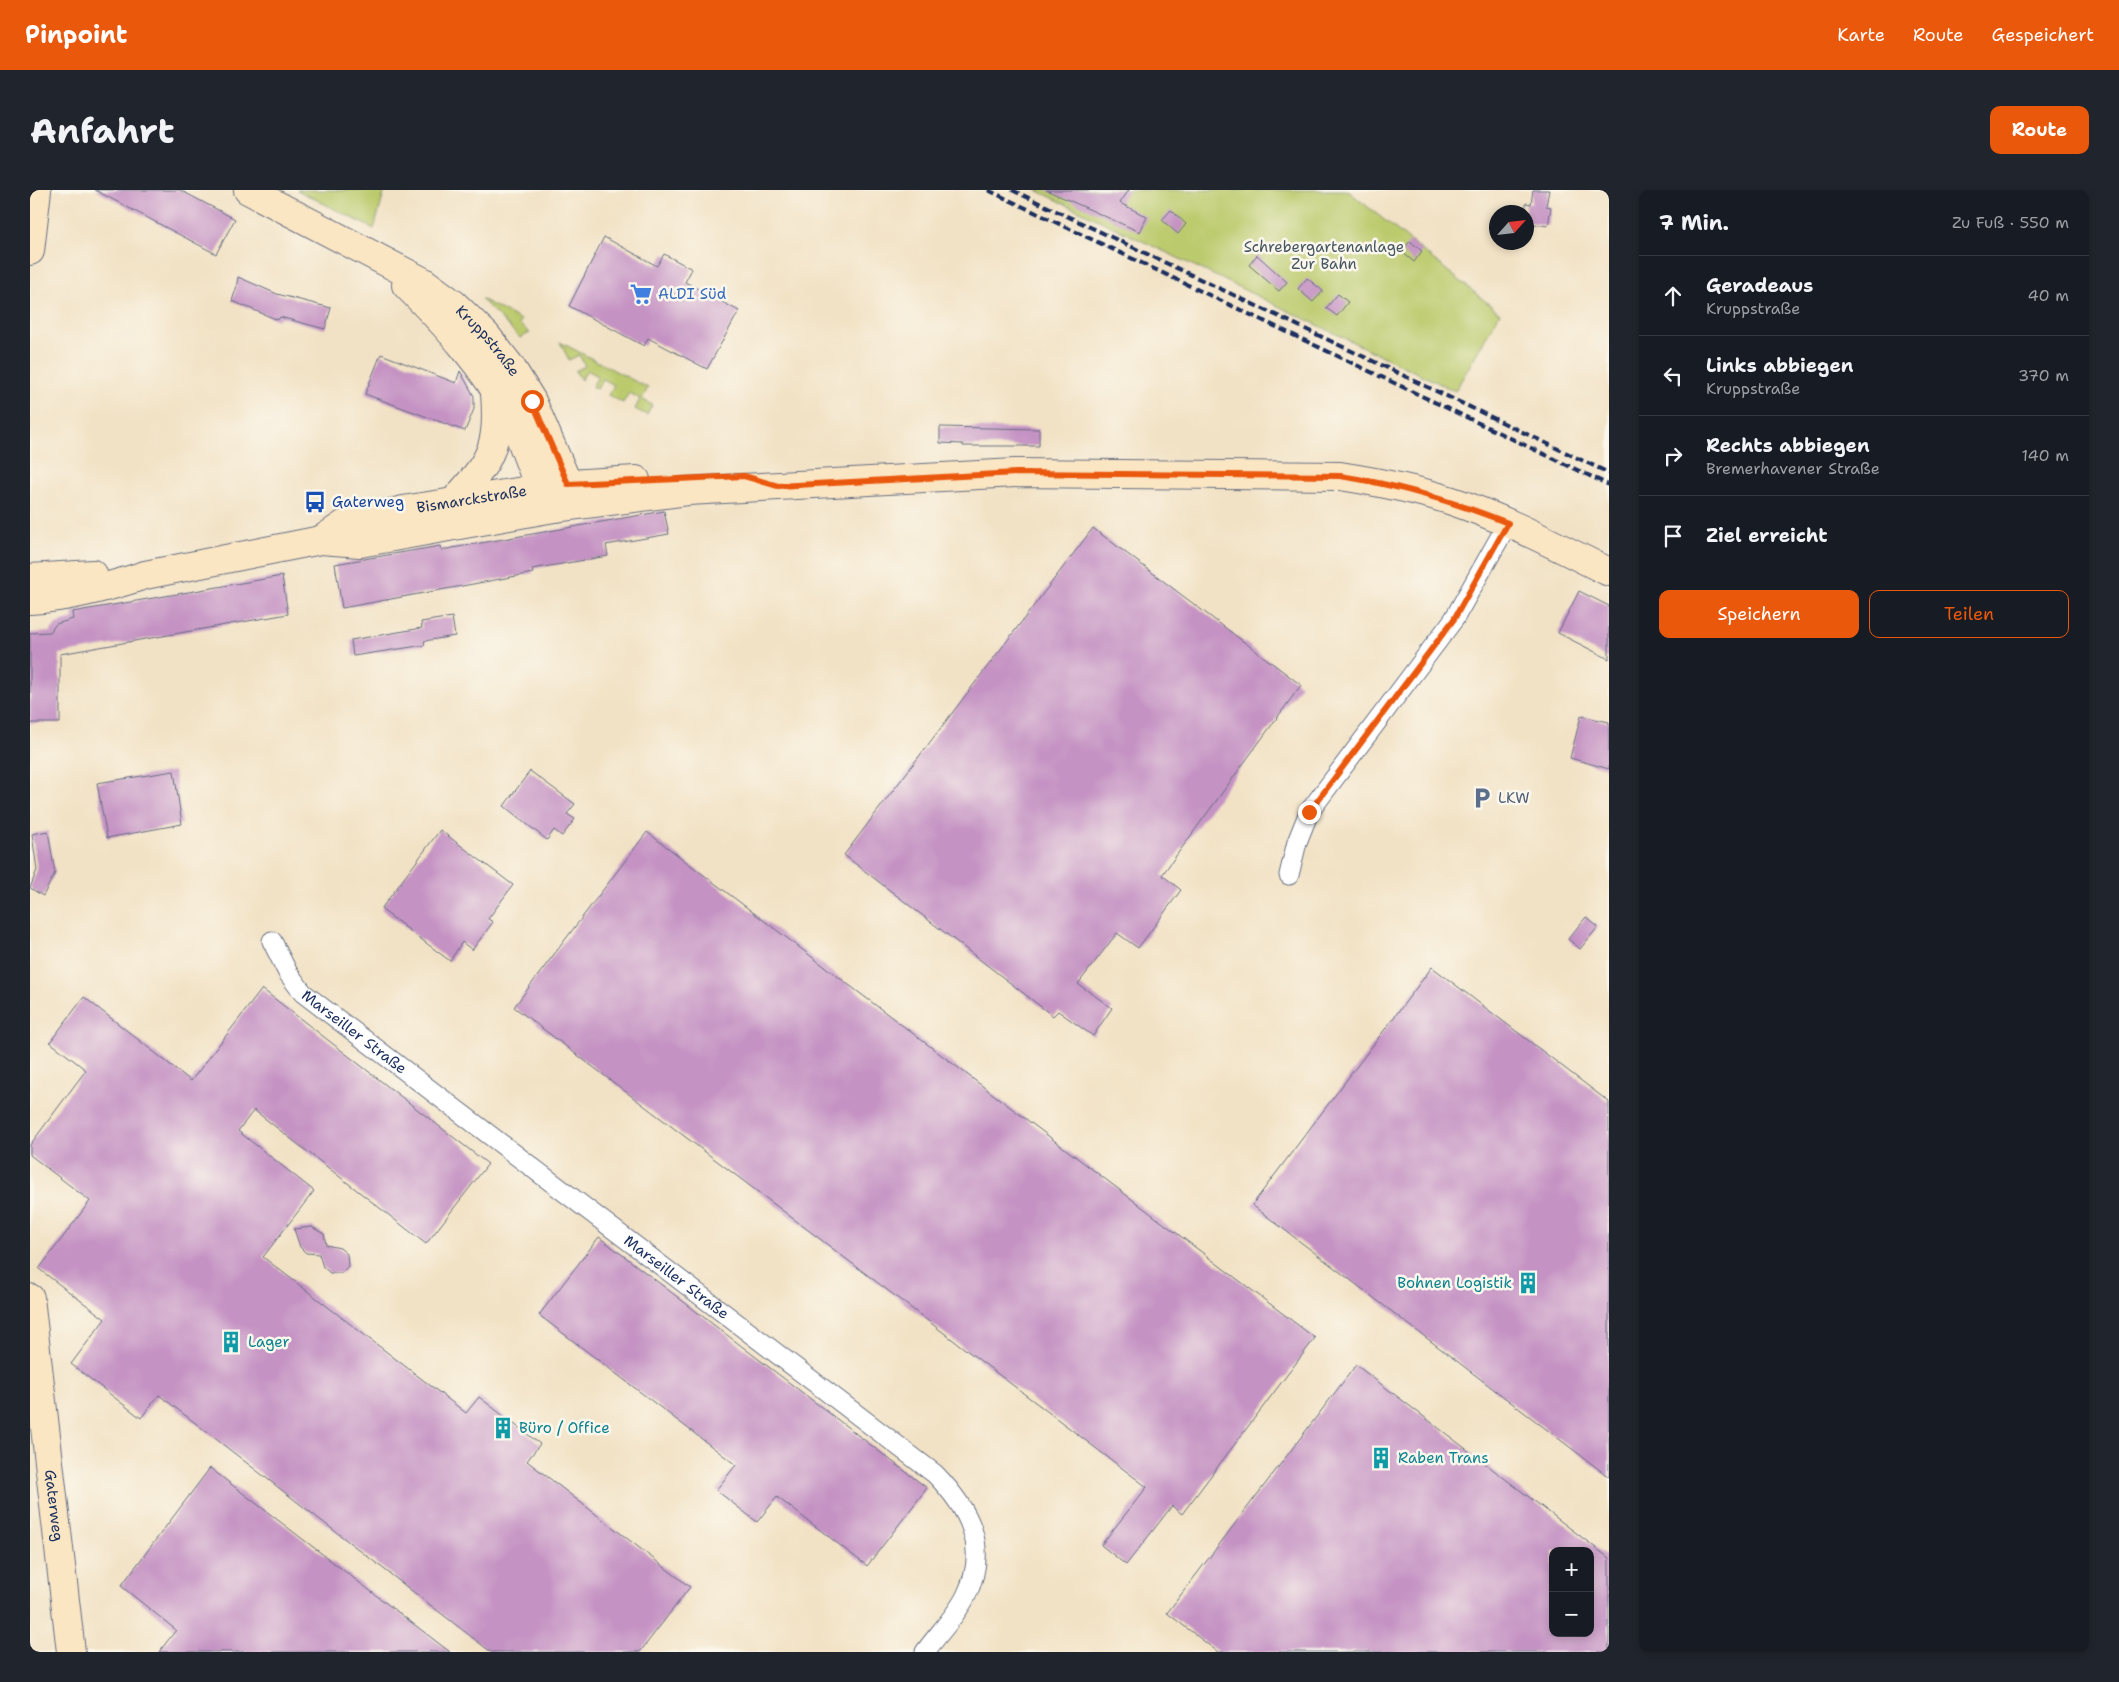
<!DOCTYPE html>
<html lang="de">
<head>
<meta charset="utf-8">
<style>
	body { margin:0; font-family:"Shantell Sans",sans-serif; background:#20242c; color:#f1f3f6 }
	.controls { position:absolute; right:15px; bottom:15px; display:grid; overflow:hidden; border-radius:10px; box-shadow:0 2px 8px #0003 }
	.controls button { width:45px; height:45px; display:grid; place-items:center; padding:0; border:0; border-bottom:1px solid #363941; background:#171b24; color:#f1f3f6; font:25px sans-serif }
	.compass { position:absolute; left:1459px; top:15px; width:45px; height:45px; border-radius:50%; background:#171b24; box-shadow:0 2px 8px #0003; rotate:63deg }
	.stop { position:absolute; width:15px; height:15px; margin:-11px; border:4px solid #ea580c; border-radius:50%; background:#fff }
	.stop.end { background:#ea580c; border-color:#fff; box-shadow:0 1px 5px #0008 }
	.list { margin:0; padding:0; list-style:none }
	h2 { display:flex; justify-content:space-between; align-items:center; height:65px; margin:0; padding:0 20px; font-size:21px }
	h2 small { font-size:16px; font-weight:400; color:#9ea1a6 }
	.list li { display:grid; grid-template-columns:32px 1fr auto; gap:15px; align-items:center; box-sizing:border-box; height:80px; padding:0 20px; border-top:1px solid #363941 }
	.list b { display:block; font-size:19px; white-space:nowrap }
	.list p { margin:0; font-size:16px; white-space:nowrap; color:#9ea1a6 }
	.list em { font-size:16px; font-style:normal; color:#9ea1a6 }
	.actions { display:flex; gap:10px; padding:15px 20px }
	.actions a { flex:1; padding:11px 0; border:1px solid #ea580c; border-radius:10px; text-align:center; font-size:18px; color:#ea580c }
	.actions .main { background:#ea580c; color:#fff }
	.icon { flex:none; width:28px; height:28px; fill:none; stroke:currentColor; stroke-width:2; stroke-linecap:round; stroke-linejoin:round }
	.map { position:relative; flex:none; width:1579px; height:1462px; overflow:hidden; border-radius:10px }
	header { display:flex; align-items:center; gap:30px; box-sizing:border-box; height:70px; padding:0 25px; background:#ea580c; color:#fff }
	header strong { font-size:24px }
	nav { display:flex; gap:28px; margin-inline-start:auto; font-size:18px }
	.intro { display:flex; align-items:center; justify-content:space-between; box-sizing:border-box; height:120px; padding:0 30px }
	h1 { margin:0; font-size:35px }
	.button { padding:12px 22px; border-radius:10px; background:#ea580c; color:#fff; font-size:18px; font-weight:700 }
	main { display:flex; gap:30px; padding:0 30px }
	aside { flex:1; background:#171b24; border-radius:10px; box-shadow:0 2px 8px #0003 }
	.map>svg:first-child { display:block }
	.green { fill:#bbca6c; stroke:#6b7c65 }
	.building { fill:#c492c3; fill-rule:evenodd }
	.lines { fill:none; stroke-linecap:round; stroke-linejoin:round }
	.street-casing { stroke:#666e82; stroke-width:21 }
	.secondary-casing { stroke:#666e82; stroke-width:30 }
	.street { stroke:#fff; stroke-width:19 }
	.secondary { stroke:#fbe6c4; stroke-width:28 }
	.rail { stroke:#1b2f5e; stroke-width:4; stroke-dasharray:8 4; stroke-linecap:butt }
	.route { stroke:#ea580c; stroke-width:6 }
	.labels { text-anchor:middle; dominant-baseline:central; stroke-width:5; stroke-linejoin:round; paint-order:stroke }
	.park-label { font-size:15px; fill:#435662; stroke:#fbf7ec }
	.shop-label { font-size:15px; fill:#366cbe; stroke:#fbf7ec; text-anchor:start }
	.street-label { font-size:15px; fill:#1b2f5e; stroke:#fbf7ec }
	.transit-label { font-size:15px; fill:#164399; stroke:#fbf7ec; text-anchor:start }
	.service-label { font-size:15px; fill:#4e5e75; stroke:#fbf7ec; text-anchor:start }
	.culture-label { font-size:15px; fill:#0d838f; stroke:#fbf7ec; text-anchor:start }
</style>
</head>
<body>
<header>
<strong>Pinpoint</strong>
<nav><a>Karte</a><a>Route</a><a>Gespeichert</a></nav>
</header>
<div class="intro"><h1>Anfahrt</h1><a class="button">Route</a></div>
<main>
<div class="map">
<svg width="1579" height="1462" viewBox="0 0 1579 1462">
	<rect width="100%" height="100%" fill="#fbf7ec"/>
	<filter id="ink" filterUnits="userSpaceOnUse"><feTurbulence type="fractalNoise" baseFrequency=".02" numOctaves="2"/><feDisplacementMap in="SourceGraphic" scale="10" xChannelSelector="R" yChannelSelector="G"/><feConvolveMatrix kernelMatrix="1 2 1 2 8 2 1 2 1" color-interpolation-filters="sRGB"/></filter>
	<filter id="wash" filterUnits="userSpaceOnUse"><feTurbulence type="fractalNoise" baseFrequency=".0096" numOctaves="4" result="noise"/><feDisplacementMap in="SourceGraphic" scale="20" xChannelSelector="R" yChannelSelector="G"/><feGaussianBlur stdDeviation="1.12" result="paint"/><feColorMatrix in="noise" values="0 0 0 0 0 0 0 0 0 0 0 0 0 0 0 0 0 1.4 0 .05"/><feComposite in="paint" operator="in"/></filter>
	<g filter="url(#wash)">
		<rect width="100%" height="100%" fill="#f2e2c5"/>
		<g class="green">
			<polygon points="267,0 355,0 344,39"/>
			<polygon points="1006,0 1317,0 1470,123 1425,201"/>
			<polygon points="451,109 491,130 489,134 500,143 490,148"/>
			<polygon points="530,152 618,198 612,209 622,215 617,225 605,219 610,209 599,203 593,213 578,205 584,195 573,189 567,199 562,197 568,186 557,180 551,190 545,181 555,176 549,165 539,170"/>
		</g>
		<g id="blocks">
			<g class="building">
				<polygon points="65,0 150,0 205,29 186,64"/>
				<polygon points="1016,0 1099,0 1090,13 1117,27 1110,42"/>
				<polygon points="1503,0 1519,0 1516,16 1521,17 1518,36 1496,33 1496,13 1501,14"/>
				<polygon points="1141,20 1156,34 1148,44 1132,30"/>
				<polygon points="574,47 627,76 634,64 662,79 655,92 709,121 677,179 618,148 614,156 539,116"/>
				<polygon points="1380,51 1392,61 1384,72 1372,62"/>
				<polygon points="1227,65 1257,92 1249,101 1219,75"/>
				<polygon points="208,87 247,104 301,118 295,139 250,127 248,130 202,111 206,99"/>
				<polygon points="1277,88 1293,101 1283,112 1268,99"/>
				<polygon points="1308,104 1318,112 1307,126 1296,118"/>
				<polygon points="351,164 426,193 430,181 444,206 444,219 435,241 335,204"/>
				<polygon points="910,237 1009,239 1009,256 933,256 933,254 910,253"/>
				<polygon points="634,321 639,344 576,355 578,366 502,379 503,383 312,418 305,374 410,356 411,360"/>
				<polygon points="1063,338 1271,495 1132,685 1151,700 1108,758 1087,743 1048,794 1082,818 1063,846 1028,821 1023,826 814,665"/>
				<polygon points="252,386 258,424 30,464 30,533 0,533 0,443 20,442 26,434 43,429 42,422"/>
				<polygon points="1549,401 1579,416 1579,469 1528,443"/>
				<polygon points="422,427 425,446 394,451 395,455 323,466 321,450 392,438 391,432"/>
				<polygon points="1551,526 1579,532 1579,579 1540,568"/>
				<polygon points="144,581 152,634 77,648 67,593"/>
				<polygon points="500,581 545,614 537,624 545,629 532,646 524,640 517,650 474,616"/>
				<polygon points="410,640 483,695 458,729 463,732 442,760 432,752 420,771 351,719"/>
				<polygon points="18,641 25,683 13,706 0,698 7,680 2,644"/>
				<polygon points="617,642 1285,1148 1152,1324 1142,1316 1096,1375 1071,1355 1117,1297 484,817"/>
				<polygon points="1556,727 1568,737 1550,759 1538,749"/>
				<polygon points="1402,777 1579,912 1579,1287 1222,1015"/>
				<polygon points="232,799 458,974 396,1054 224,920 208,941 284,1001 233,1067 436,1223 449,1207 510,1254 497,1271 660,1397 610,1462 461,1462 129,1205 111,1228 41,1174 75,1129 9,1079 60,1011 0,965 0,955 56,880 20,852 54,807 161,891"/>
				<polygon points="282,1037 294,1044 296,1055 310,1058 317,1064 318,1076 312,1083 300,1083 293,1077 289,1064 276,1063 270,1057 264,1039"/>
				<polygon points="569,1047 897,1298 837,1376 747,1307 727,1332 686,1300 706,1275 509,1125"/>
				<path d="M1326,1175L1579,1368V1462H1188L1137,1423ZM1523,1361H1560V1443H1523Z"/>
				<polygon points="180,1278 420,1462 129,1462 146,1440 91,1396"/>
			</g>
		</g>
	</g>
	<g filter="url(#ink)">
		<use href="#blocks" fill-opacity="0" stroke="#666e82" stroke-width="1"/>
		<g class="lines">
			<g class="street-casing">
				<g id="street">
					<polyline points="1259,685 1267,652 1279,622 1424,429 1478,333"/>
					<path id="s1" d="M242,751L258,783L273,803L905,1284C939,1319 960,1357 936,1406C926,1426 908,1444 895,1462"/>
				</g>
			</g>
			<g class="secondary-casing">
				<g id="secondary">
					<path id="s2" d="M218,0L394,92L424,114L456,145L481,177L502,211L538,294L529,317"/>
					<polyline points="0,61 7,0"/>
					<path d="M376,95C416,135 454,176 481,227C495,254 501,286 519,311"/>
					<path d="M425,310C461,270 469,258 465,203"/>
					<path id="s3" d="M291,350L315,334L373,320L538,294L606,290"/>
					<polyline points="0,388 63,384"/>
					<path d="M0,410C38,408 79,397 115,385L291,350L330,353L524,318L658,301L985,283L1310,286C1348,292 1386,299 1422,311C1476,329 1528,357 1579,382"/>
					<path id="s4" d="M0,1108L41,1462"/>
				</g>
			</g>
			<use href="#street" class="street"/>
			<use href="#secondary" class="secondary"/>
			<g class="rail">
				<polyline points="958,0 1579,295"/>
				<polyline points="982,0 1579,283"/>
			</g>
		</g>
	</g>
	<g class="lines" filter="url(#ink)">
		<path class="route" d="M502,211L538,294L714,286L748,296L986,283L1310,286C1370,295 1422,311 1478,333L1424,429L1279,622"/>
	</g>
	<defs>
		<g id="supermarket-bare" transform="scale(1.725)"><path d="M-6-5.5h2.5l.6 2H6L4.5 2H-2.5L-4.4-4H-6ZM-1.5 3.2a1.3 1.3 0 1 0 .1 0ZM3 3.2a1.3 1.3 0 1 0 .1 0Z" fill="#3f7fe0" stroke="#fbf7ec" stroke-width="2.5" paint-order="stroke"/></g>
		<g id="bus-bare" transform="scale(1.725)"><path d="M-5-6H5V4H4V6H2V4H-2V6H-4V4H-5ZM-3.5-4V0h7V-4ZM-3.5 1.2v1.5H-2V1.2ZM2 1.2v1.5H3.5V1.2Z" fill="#1a4fb4" stroke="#fbf7ec" stroke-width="2.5" paint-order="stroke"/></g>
		<g id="parking-bare" transform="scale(1.725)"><path d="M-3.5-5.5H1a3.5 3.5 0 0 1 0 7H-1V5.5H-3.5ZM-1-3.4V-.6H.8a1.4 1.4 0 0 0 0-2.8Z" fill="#5c6f8a" stroke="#fbf7ec" stroke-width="2.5" paint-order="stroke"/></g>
		<g id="building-bare" transform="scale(1.725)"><path d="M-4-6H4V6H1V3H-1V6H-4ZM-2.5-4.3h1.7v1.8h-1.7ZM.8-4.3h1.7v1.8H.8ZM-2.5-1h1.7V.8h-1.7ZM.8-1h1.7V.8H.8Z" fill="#0f9aa8" stroke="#fbf7ec" stroke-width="2.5" paint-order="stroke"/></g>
	</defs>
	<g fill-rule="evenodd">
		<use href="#supermarket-bare" x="611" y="104"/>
		<use href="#bus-bare" x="285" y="312"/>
		<use href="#parking-bare" x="1452" y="608"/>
		<use href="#building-bare" x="1498" y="1093"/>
		<use href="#building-bare" x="201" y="1152"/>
		<use href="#building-bare" x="473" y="1238"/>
		<use href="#building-bare" x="1351" y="1268"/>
	</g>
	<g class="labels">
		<g class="park-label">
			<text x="1294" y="57">Schrebergartenanlage<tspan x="1294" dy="17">Zur Bahn</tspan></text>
		</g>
		<g class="shop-label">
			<text x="628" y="104">ALDI Süd</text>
		</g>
		<g class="street-label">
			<text stroke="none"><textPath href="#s2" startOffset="286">Kruppstraße</textPath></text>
			<text stroke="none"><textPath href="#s3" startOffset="158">Bismarckstraße</textPath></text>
			<text stroke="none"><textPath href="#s1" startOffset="125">Marseiller Straße</textPath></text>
			<text stroke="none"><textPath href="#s1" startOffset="530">Marseiller Straße</textPath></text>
			<text stroke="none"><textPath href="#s4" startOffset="209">Gaterweg</textPath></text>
		</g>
		<g class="transit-label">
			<text x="302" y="312">Gaterweg</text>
		</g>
		<g class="service-label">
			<text x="1468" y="608">LKW</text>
		</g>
		<g class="culture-label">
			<text x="1482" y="1093" text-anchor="end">Bohnen Logistik</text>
			<text x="218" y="1152">Lager</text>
			<text x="489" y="1238">Büro / Office</text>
			<text x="1368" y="1268">Raben Trans</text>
		</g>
	</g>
</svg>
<div class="controls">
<button>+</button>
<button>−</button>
</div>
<svg class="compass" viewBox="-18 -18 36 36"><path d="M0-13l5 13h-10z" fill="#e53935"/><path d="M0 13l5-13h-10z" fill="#9ea1a6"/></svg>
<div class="stop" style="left:502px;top:211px"></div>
<div class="stop end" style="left:1279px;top:622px"></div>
</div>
<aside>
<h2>7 Min.<small>Zu Fuß · 550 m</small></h2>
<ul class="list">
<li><svg class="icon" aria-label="ahead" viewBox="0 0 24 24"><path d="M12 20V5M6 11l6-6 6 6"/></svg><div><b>Geradeaus</b><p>Kruppstraße</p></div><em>40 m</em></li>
<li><svg class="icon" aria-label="left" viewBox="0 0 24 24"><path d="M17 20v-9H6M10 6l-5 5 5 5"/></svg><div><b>Links abbiegen</b><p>Kruppstraße</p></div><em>370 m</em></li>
<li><svg class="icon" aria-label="right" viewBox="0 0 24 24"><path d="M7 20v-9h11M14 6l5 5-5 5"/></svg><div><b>Rechts abbiegen</b><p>Bremerhavener Straße</p></div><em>140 m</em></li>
<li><svg class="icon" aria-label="arrive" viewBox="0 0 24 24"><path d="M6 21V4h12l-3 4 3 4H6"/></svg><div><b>Ziel erreicht</b></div></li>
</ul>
<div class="actions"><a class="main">Speichern</a><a>Teilen</a></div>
</aside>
</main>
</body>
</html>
